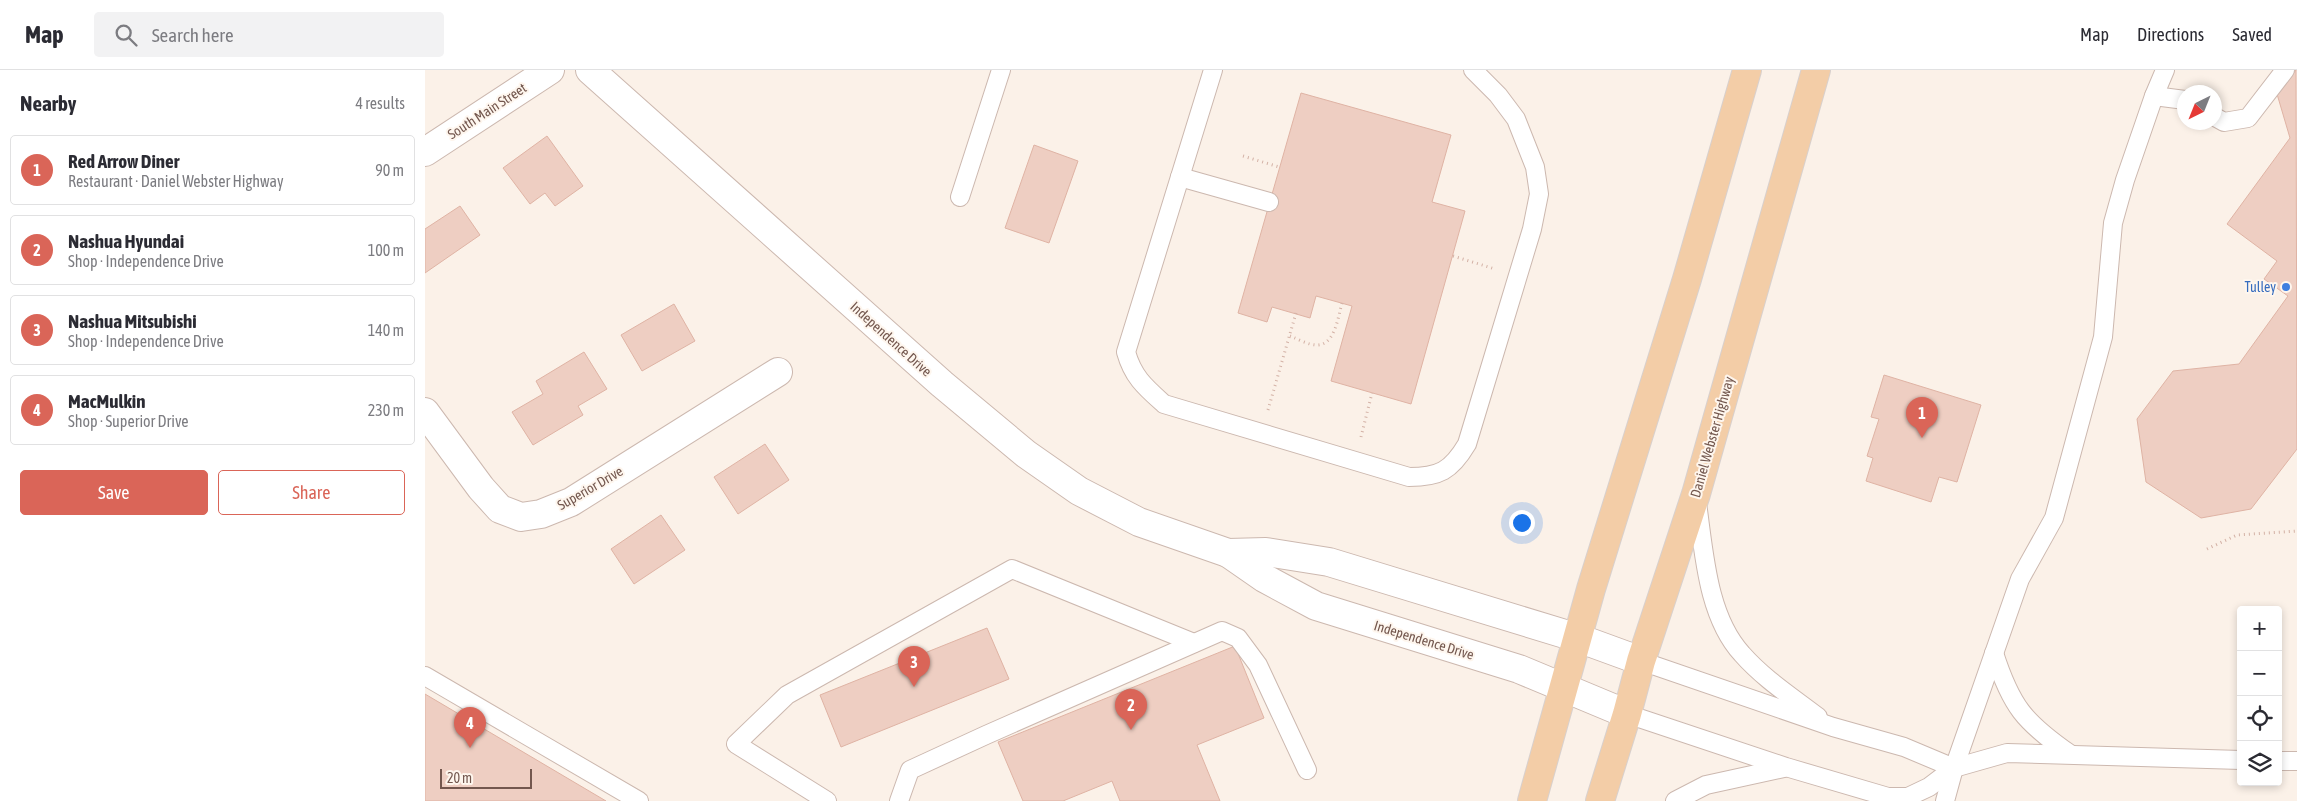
<!DOCTYPE html>
<html lang="en">
<head>
<meta charset="utf-8">
<style>
	body { margin:0; font-family:"Asap Condensed",sans-serif; background:#f2f2f3; color:#2b2b33 }
	.controls { position:absolute; right:15px; bottom:15px; display:grid; overflow:hidden; border-radius:5px; box-shadow:0 2px 8px #0003 }
	.controls button { width:45px; height:45px; display:grid; place-items:center; padding:0; border:0; border-bottom:1px solid #e1e1e2; background:#fff; color:#2b2b33; font:25px sans-serif }
	.compass { position:absolute; left:1752px; top:15px; width:45px; height:45px; border-radius:50%; background:#fff; box-shadow:0 2px 8px #0003; rotate:223deg }
	.scale { position:absolute; left:15px; bottom:12px; width:92px; box-sizing:border-box; padding-left:5px; border:2px solid #73574e; border-top:0; font-size:14px; line-height:18px; white-space:nowrap; color:#73574e; -webkit-text-stroke:4px #fef6ee; paint-order:stroke }
	.you { position:absolute; left:1096px; top:452px; width:18px; height:18px; margin:-12px; border:4px solid #fff; border-radius:50%; background:#1a73e8; box-shadow:0 0 0 8px #1a73e833 }
	.badge { display:grid; place-items:center; width:32px; height:32px; border-radius:50%; background:#da6558; color:#fff; font-size:16px; font-weight:700 }
	.pin { position:absolute; translate:-50% -41px; filter:drop-shadow(0 1px 2px #0008) }
	.pin::after { content:''; position:absolute; top:26px; width:18px; height:15px; background:inherit; clip-path:polygon(0 0,100% 0,50% 100%) }
	.list { margin:0; padding:0; list-style:none }
	h2 { display:flex; justify-content:space-between; align-items:center; height:65px; margin:0; padding:0 20px; font-size:21px }
	h2 small { font-size:16px; font-weight:400; color:#7c7c81 }
	.list li { display:grid; grid-template-columns:32px 1fr auto; gap:15px; align-items:center; box-sizing:border-box; height:70px; margin:0 10px 10px; padding:0 10px; border:1px solid #e1e1e2; border-radius:5px }
	.list b { display:block; font-size:19px; white-space:nowrap }
	.list p { margin:0; font-size:16px; white-space:nowrap; color:#7c7c81 }
	.list em { font-size:16px; font-style:normal; color:#7c7c81 }
	.actions { display:flex; gap:10px; padding:15px 20px }
	.actions a { flex:1; padding:11px 0; border:1px solid #da6558; border-radius:5px; text-align:center; font-size:18px; color:#da6558 }
	.actions .main { background:#da6558; color:#fff }
	.icon { flex:none; width:28px; height:28px; fill:none; stroke:currentColor; stroke-width:2; stroke-linecap:round; stroke-linejoin:round }
	.map { position:relative; flex:none; width:1872px; height:731px; overflow:hidden }
	header { display:flex; align-items:center; gap:30px; box-sizing:border-box; height:70px; padding:0 25px; background:#fff; border-bottom:1px solid #e1e1e2 }
	header strong { font-size:24px }
	nav { display:flex; gap:28px; margin-inline-start:auto; font-size:18px }
	.search { width:350px; height:45px; background:#f2f2f3; display:flex; align-items:center; gap:12px; box-sizing:border-box; padding:0 18px; border-radius:5px; color:#7c7c81; font-size:19px }
	main { display:flex }
	aside { flex:1; background:#fff }
	.map>svg:first-child { display:block }
	.building { fill:#eecec2; stroke:#dfb3a4 }
	.lines { fill:none; stroke-linecap:round; stroke-linejoin:round }
	.service-casing { stroke:#ccb8af; stroke-width:20 }
	.minor-casing { stroke:#ccb8af; stroke-width:30 }
	.tertiary-casing { stroke:#ccb8af; stroke-width:30 }
	.primary-casing { stroke:#d8d0cd; stroke-width:30 }
	.path { stroke:#d3b1a5; stroke-width:3; stroke-dasharray:1 4; stroke-linecap:butt }
	.service { stroke:#fff; stroke-width:18 }
	.minor { stroke:#fff; stroke-width:28 }
	.tertiary { stroke:#fff; stroke-width:28 }
	.primary { stroke:#f3cda7; stroke-width:28 }
	.shop-dot { fill:#3f7fe0; stroke:#fef6ee; stroke-width:2 }
	.labels { text-anchor:middle; dominant-baseline:central; stroke-width:4; stroke-linejoin:round; paint-order:stroke }
	.street-label { font-size:14px; fill:#73574e; stroke:#fef6ee }
	.shop-label { font-size:14px; fill:#366cbe; stroke:#fef6ee; text-anchor:end }
</style>
</head>
<body>
<header>
<strong>Map</strong>
<div class="search"><svg class="icon" aria-label="search" viewBox="0 0 24 24"><circle cx="10" cy="10" r="6"/><path d="M15 15l6 6"/></svg>Search here</div>
<nav><a>Map</a><a>Directions</a><a>Saved</a></nav>
</header>
<main>
<aside>
<h2>Nearby<small>4 results</small></h2>
<ul class="list">
<li><span class="badge">1</span><div><b>Red Arrow Diner</b><p>Restaurant · Daniel Webster Highway</p></div><em>90 m</em></li>
<li><span class="badge">2</span><div><b>Nashua Hyundai</b><p>Shop · Independence Drive</p></div><em>100 m</em></li>
<li><span class="badge">3</span><div><b>Nashua Mitsubishi</b><p>Shop · Independence Drive</p></div><em>140 m</em></li>
<li><span class="badge">4</span><div><b>MacMulkin</b><p>Shop · Superior Drive</p></div><em>230 m</em></li>
</ul>
<div class="actions"><a class="main">Save</a><a>Share</a></div>
</aside>
<div class="map">
<svg width="1872" height="731" viewBox="0 0 1872 731">
	<rect width="100%" height="100%" fill="#fbf1e8"/>
	<g class="building">
		<polygon points="1871,0 1872,379 1826,439 1776,448 1721,412 1712,349 1748,301 1814,294 1863,226 1839,209 1852,191 1802,154 1865,68 1852,24"/>
		<polygon points="876,23 1026,65 1007,132 1040,141 986,334 906,311 927,236 891,226 885,248 847,237 842,252 813,243"/>
		<polygon points="122,66 158,116 130,136 120,123 105,134 78,98"/>
		<polygon points="609,75 653,91 624,173 580,158"/>
		<polygon points="35,136 55,165 0,203 0,159"/>
		<polygon points="249,234 270,271 217,301 196,265"/>
		<polygon points="159,282 182,319 153,336 158,345 108,375 87,342 118,324 111,311"/>
		<polygon points="1459,305 1556,335 1532,412 1514,407 1506,432 1441,411 1448,388 1442,386 1454,349 1446,347"/>
		<polygon points="340,374 364,410 313,444 289,407"/>
		<polygon points="236,445 260,480 209,514 186,479"/>
		<polygon points="562,558 584,609 416,677 395,625"/>
		<polygon points="810,576 839,648 772,675 795,731 695,731 687,711 638,731 598,731 573,672"/>
		<polygon points="0,624 181,731 0,731"/>
	</g>
	<g class="lines">
		<g class="service-casing">
			<g id="service">
				<path d="M788,0L701,282C708,307 720,317 739,334L984,407C1014,407 1026,401 1042,374L1107,159L1114,124L1110,97L1091,49L1073,25L1048,0"/>
				<polyline points="1729,26 1760,30"/>
				<polyline points="1790,47 1799,52 1823,48 1860,0"/>
				<polyline points="755,107 844,132"/>
				<polyline points="535,127 576,0"/>
				<path d="M1272,433C1279,481 1282,546 1317,584C1339,609 1367,627 1393,647"/>
				<path d="M1569,583C1586,636 1599,652 1645,684"/>
				<polyline points="1216,591 1408,657 1479,677 1529,698"/>
				<polyline points="0,606 214,731"/>
				<polyline points="1202,644 1361,697 1463,727 1483,727 1504,717 1529,698 1582,683 1816,690"/>
				<polyline points="1853,691 1872,691"/>
				<polyline points="402,731 311,674 362,625 587,499 769,573"/>
				<polyline points="474,731 485,700 561,665 797,561 813,568 833,595 882,700"/>
				<polyline points="1250,731 1281,715 1359,698"/>
				<polyline points="1520,731 1529,698 1595,509 1629,448 1678,267 1688,153 1700,110 1729,26 1740,0"/>
			</g>
		</g>
		<g class="minor-casing">
			<polyline id="minor" points="0,342 56,418 75,439 96,447 116,444 146,432 353,302"/>
		</g>
		<g class="tertiary-casing">
			<g id="tertiary">
				<polyline points="165,0 517,314 601,384 654,421 714,452 803,483 839,508 891,536 1094,599 1202,644"/>
				<polyline points="0,82 125,0"/>
				<polyline points="803,483 841,482 904,492 1153,568 1216,591"/>
			</g>
		</g>
		<g class="primary-casing">
			<g id="primary">
				<polyline points="1107,731 1166,519 1262,209 1322,0"/>
				<polyline points="1175,731 1202,644 1216,591 1271,424 1391,0"/>
			</g>
		</g>
		<g class="path">
			<polyline points="818,86 854,97"/>
			<polyline points="1028,186 1070,199"/>
			<path d="M865,266C873,269 883,275 892,275C910,275 913,247 917,233"/>
			<polyline points="843,340 871,243"/>
			<polyline points="936,367 947,323"/>
			<polyline points="1782,479 1812,465 1872,461"/>
		</g>
		<use href="#service" class="service"/>
		<use href="#minor" class="minor"/>
		<use href="#tertiary" class="tertiary"/>
		<use href="#primary" class="primary"/>
	</g>
	<circle class="shop-dot" cx="1861" cy="217" r="5"/>
	<g class="labels">
		<g class="street-label">
			<text transform="translate(62 41) rotate(-33)">South Main Street</text>
			<text transform="translate(466 269) rotate(42)">Independence Drive</text>
			<text transform="translate(1287 367) rotate(-74)">Daniel Webster Highway</text>
			<text transform="translate(165 418) rotate(-30)">Superior Drive</text>
			<text transform="translate(999 570) rotate(17)">Independence Drive</text>
		</g>
		<g class="shop-label">
			<text x="1851" y="217">Tulley</text>
		</g>
	</g>
</svg>
<div class="controls">
<button>+</button>
<button>−</button>
<button><svg class="icon" aria-label="locate" viewBox="0 0 24 24"><circle cx="12" cy="12" r="6"/><path d="M12 2v4M12 18v4M2 12h4M18 12h4"/></svg></button>
<button><svg class="icon" aria-label="layers" viewBox="0 0 24 24"><path d="M12 4l9 5-9 5-9-5zM3 14l9 5 9-5"/></svg></button>
</div>
<svg class="compass" viewBox="-18 -18 36 36"><path d="M0-13l5 13h-10z" fill="#e53935"/><path d="M0 13l5-13h-10z" fill="#7c7c81"/></svg>
<div class="scale">20 m</div>
<div class="you"></div>
<div class="pin badge" style="left:1497px;top:368px">1</div>
<div class="pin badge" style="left:706px;top:660px">2</div>
<div class="pin badge" style="left:489px;top:617px">3</div>
<div class="pin badge" style="left:45px;top:678px">4</div>
</div>
</main>
</body>
</html>
